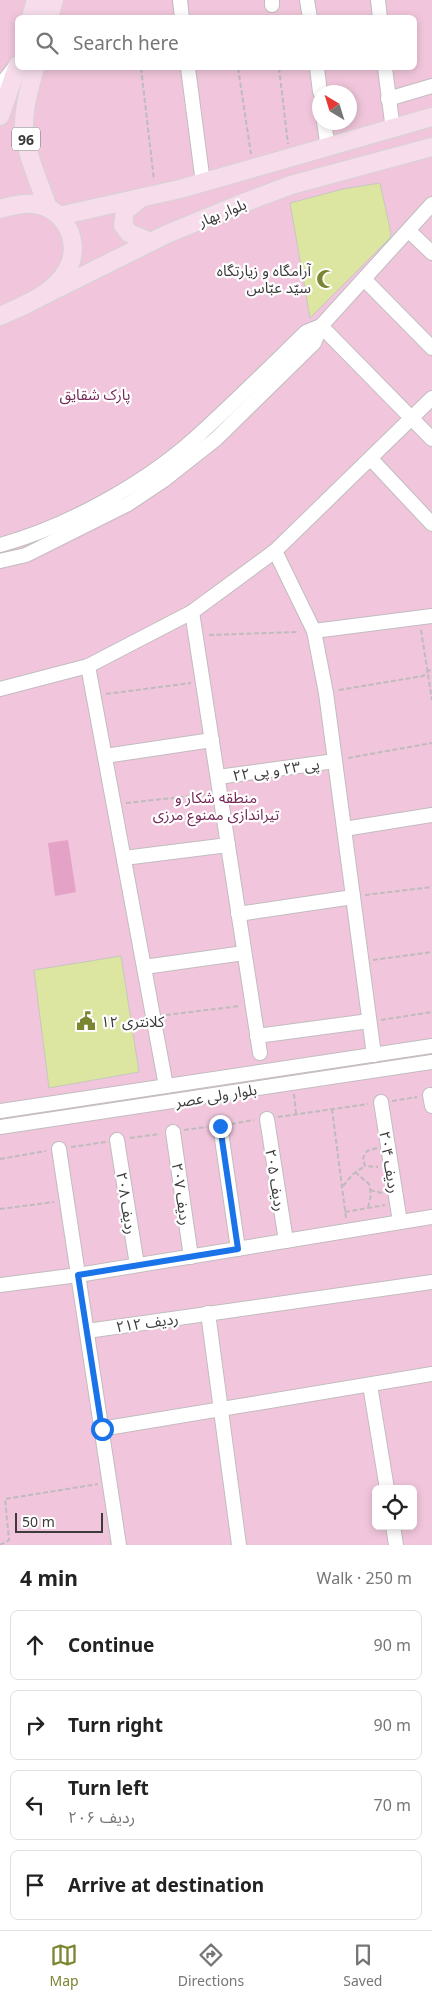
<!DOCTYPE html>
<html lang="en">
<head>
<meta charset="utf-8">
<style>
	body { margin:0; font-family:"Noto Sans","Noto Sans Arabic",sans-serif; background:#f2f2f2; color:#222 }
	.controls { position:absolute; right:15px; bottom:15px; display:grid; overflow:hidden; border-radius:8px; box-shadow:0 2px 8px #0003 }
	.controls button { width:45px; height:45px; display:grid; place-items:center; padding:0; border:0; border-bottom:1px solid #e0e0e0; background:#fff; color:#222; font:25px sans-serif }
	.compass { position:absolute; left:312px; top:85px; width:45px; height:45px; border-radius:50%; background:#fff; box-shadow:0 2px 8px #0003; rotate:322deg }
	.scale { position:absolute; left:15px; bottom:12px; width:88px; box-sizing:border-box; padding-left:5px; border:2px solid #3c3a3b; border-top:0; font-size:14px; line-height:18px; white-space:nowrap; color:#3c3a3b; -webkit-text-stroke:4px #fff; paint-order:stroke }
	.stop { position:absolute; width:15px; height:15px; margin:-11px; border:4px solid #1a73e8; border-radius:50%; background:#fff }
	.stop.end { background:#1a73e8; border-color:#fff; box-shadow:0 1px 5px #0008 }
	.list { margin:0; padding:0; list-style:none }
	h2 { display:flex; justify-content:space-between; align-items:center; height:65px; margin:0; padding:0 20px; font-size:21px }
	h2 small { font-size:16px; font-weight:400; color:#767676 }
	.list li { display:grid; grid-template-columns:32px 1fr auto; gap:15px; align-items:center; box-sizing:border-box; height:70px; margin:0 10px 10px; padding:0 10px; border:1px solid #e0e0e0; border-radius:8px }
	.list b { display:block; font-size:19px; white-space:nowrap }
	.list p { margin:0; font-size:16px; white-space:nowrap; color:#767676 }
	.list em { font-size:16px; font-style:normal; color:#767676 }
	.icon { flex:none; width:28px; height:28px; fill:none; stroke:currentColor; stroke-width:2; stroke-linecap:round; stroke-linejoin:round }
	.map { position:relative; flex:none; width:432px; height:1545px; overflow:hidden }
	.search { position:absolute; background:#fff; box-shadow:0 2px 8px #0003; left:15px; right:15px; top:15px; height:55px; display:flex; align-items:center; gap:12px; box-sizing:border-box; padding:0 18px; border-radius:8px; color:#767676; font-size:19px }
	.sheet { height:385px; background:#fff }
	nav { display:flex; justify-content:space-around; align-items:center; box-sizing:border-box; height:70px; border-top:1px solid #e0e0e0; background:#fff; font-size:14px; color:#767676 }
	nav a { display:grid; justify-items:center; gap:2px }
	nav .on { color:#7c8531 }
	.map>svg:first-child { display:block }
	.green { fill:#f1c6dc; fill-rule:evenodd }
	.water { fill:#e4a3c6 }
	.building { fill:#dce6a1; stroke:#c6c7c2 }
	.lines { fill:none; stroke-linecap:round; stroke-linejoin:round }
	.minor-casing { stroke:#c2bcbf; stroke-width:16 }
	.major-casing { stroke:#d4d4d4; stroke-width:20 }
	.path { stroke:#bfbbbd; stroke-width:2; stroke-dasharray:5 2.5; stroke-linecap:butt }
	.minor { stroke:#fff; stroke-width:14 }
	.major { stroke:#f7ddeb; stroke-width:18 }
	.route { stroke:#1a73e8; stroke-width:6 }
	.labels { text-anchor:middle; dominant-baseline:central; stroke-width:4.5; stroke-linejoin:round; paint-order:stroke }
	.shield { fill:#fff; stroke:#767576; stroke-width:1 }
	.shield-label { font-size:14px; font-weight:bold; fill:#3c3a3b }
	.street-label { font-size:15px; fill:#3c3a3b; stroke:#fff }
	.poi-label { font-size:15px; fill:#3c3a3b; stroke:#fff; text-anchor:end }
	.park-label { font-size:15px; fill:#742957; stroke:#fff }
</style>
</head>
<body>
<div class="map">
<svg width="432" height="1545" viewBox="0 0 432 1545">
	<rect width="100%" height="100%" fill="#faf4f7"/>
	<path class="green" d="M0,0H432V1545H0ZM18,18H414V68H18ZM320,92H350V122H320ZM376,1489H413V1526H376Z"/>
	<polygon class="water" points="68,840 76,892 55,896 48,843"/>
	<g class="building">
		<polygon points="380,183 391,233 390,238 310,318 290,203 343,189"/>
		<polygon points="121,956 139,1072 49,1088 34,970"/>
	</g>
	<g class="lines">
		<g class="minor-casing">
			<g id="minor">
				<polyline points="180,0 182,18"/>
				<polyline points="272,0 272,5"/>
				<polyline points="307,0 310,18"/>
				<polyline points="378,0 380,18"/>
				<polyline points="188,68 203,183"/>
				<polyline points="317,68 320,92"/>
				<polyline points="385,68 393,130"/>
				<polyline points="0,86 14,68"/>
				<polyline points="388,99 432,86"/>
				<polyline points="324,122 328,148"/>
				<polyline points="409,231 432,253"/>
				<polyline points="365,280 432,348"/>
				<polyline points="371,459 432,524"/>
				<path d="M0,545C66,527 142,485 193,440C232,405 269,368 306,332L321,326L432,204"/>
				<polyline points="275,551 314,631 326,693 374,1055"/>
				<polyline points="0,561 26,555 128,504 164,480 216,439 314,343 321,326 432,439"/>
				<polyline points="192,612 260,1053"/>
				<polyline points="314,631 432,616"/>
				<polyline points="88,666 166,1086"/>
				<polyline points="0,689 88,666 192,612 275,551 432,398"/>
				<polyline points="105,756 212,740"/>
				<polyline points="218,777 335,761"/>
				<polyline points="344,829 432,815"/>
				<polyline points="124,858 228,845"/>
				<polyline points="238,914 353,897"/>
				<polyline points="144,967 244,953"/>
				<polyline points="257,1036 369,1021"/>
				<polyline points="430,1095 432,1106"/>
				<polyline points="381,1102 400,1222"/>
				<polyline points="0,1111 432,1046"/>
				<polyline points="267,1119 286,1241"/>
				<polyline points="220,1125 238,1249"/>
				<polyline points="0,1127 432,1062"/>
				<polyline points="173,1132 191,1257"/>
				<polyline points="117,1140 137,1265"/>
				<polyline points="59,1149 119,1545"/>
				<polyline points="0,1285 78,1275 432,1217"/>
				<polyline points="208,1313 239,1545"/>
				<polyline points="87,1331 432,1282"/>
				<polyline points="370,1385 387,1489"/>
				<polyline points="101,1429 432,1374"/>
				<polyline points="393,1526 396,1545"/>
			</g>
		</g>
		<g class="major-casing">
			<g id="major">
				<polyline points="31,18 36,0"/>
				<polyline points="49,18 54,0"/>
				<path d="M35,68C30,86 24,106 24,125C25,153 39,181 48,208"/>
				<polyline points="0,116 18,65"/>
				<polyline points="141,198 125,211 123,225 129,233 151,242"/>
				<path d="M0,209C10,206 23,203 34,204C64,207 82,242 68,268C55,294 25,305 0,316"/>
				<polyline points="59,216 180,189 432,117"/>
				<polyline points="22,306 167,234 238,205 291,185 432,147"/>
			</g>
		</g>
		<g class="path">
			<polyline points="141,68 154,180"/>
			<polyline points="238,68 251,154"/>
			<polyline points="279,68 288,144"/>
			<polyline points="421,630 432,700"/>
			<polyline points="209,635 299,632"/>
			<polyline points="339,690 423,676 432,668"/>
			<polyline points="106,694 191,683"/>
			<polyline points="348,758 432,743"/>
			<polyline points="126,803 209,794"/>
			<polyline points="365,895 432,887"/>
			<polyline points="373,960 432,952"/>
			<polyline points="166,1015 240,1006"/>
			<polyline points="381,1020 432,1012"/>
			<polyline points="294,1094 296,1114"/>
			<polyline points="392,1101 417,1097"/>
			<polyline points="332,1109 346,1218"/>
			<polyline points="278,1117 368,1104"/>
			<polyline points="231,1124 254,1120"/>
			<polyline points="184,1130 207,1127"/>
			<polyline points="130,1138 160,1134"/>
			<polyline points="71,1147 106,1142"/>
			<polyline points="377,1148 367,1151 363,1158 365,1166 378,1167"/>
			<polyline points="0,1159 46,1151"/>
			<polyline points="355,1172 369,1184 371,1195 368,1208"/>
			<polyline points="343,1186 353,1174 365,1166"/>
			<polyline points="370,1190 382,1193"/>
			<polyline points="0,1209 54,1202"/>
			<polyline points="345,1212 385,1205"/>
			<polyline points="0,1545 9,1540 5,1499 98,1484"/>
		</g>
		<use href="#minor" class="minor"/>
		<use href="#major" class="major"/>
	</g>
	<g class="lines">
		<polyline class="route" points="102,1429 78,1275 238,1249 220,1126"/>
	</g>
	<defs>
		<g id="mosque-bare" transform="scale(1.5)"><path d="M3.5-4.9A6 6 0 1 0 3.5 4.9A5 5 0 1 1 3.5-4.9Z" fill="#7c8531" stroke="#fff" stroke-width="2.5" paint-order="stroke"/></g>
		<g id="civic-bare" transform="scale(1.5)"><path d="M-.6-6.5H3V-4.5H.6V-3L4-1V1h2V6H-6V1h2V-1L-.6-3ZM-1.2 2.5V6h2.4V2.5Z" fill="#7c8531" stroke="#fff" stroke-width="2.5" paint-order="stroke"/></g>
	</defs>
	<g fill-rule="evenodd">
		<use href="#mosque-bare" x="326" y="279"/>
		<use href="#civic-bare" x="86" y="1021"/>
	</g>
	<g class="labels">
		<rect class="shield" x="12" y="127.5" width="28" height="23" rx="4"/>
		<g class="shield-label">
			<text x="26" y="139">96</text>
		</g>
		<g class="street-label">
			<text transform="translate(222 212) rotate(-22)">بلوار بهار</text>
			<text transform="translate(276 769) rotate(-8)">پی ۲۳ و پی ۲۲</text>
			<text transform="translate(216 1095) rotate(-9)">بلوار ولی عصر</text>
			<text transform="translate(390 1162) rotate(81)">ردیف ۲۰۴</text>
			<text transform="translate(276 1180) rotate(81)">ردیف ۲۰۵</text>
			<text transform="translate(182 1194) rotate(82)">ردیف ۲۰۷</text>
			<text transform="translate(127 1203) rotate(81)">ردیف ۲۰۸</text>
			<text transform="translate(147 1322) rotate(-8)">ردیف ۲۱۲</text>
		</g>
		<g class="poi-label">
			<text x="311" y="270">آرامگاه و زیارتگاه<tspan x="311" dy="17">سیّد عبّاس</tspan></text>
			<text x="101" y="1021" text-anchor="start">کلانتری ۱۲</text>
		</g>
		<g class="park-label">
			<text x="95" y="394">پارک شقایق</text>
			<text x="216" y="797">منطقه شکار و<tspan x="216" dy="17">تیراندازی ممنوع مرزی</tspan></text>
		</g>
	</g>
</svg>
<div class="controls">
<button><svg class="icon" aria-label="locate" viewBox="0 0 24 24"><circle cx="12" cy="12" r="6"/><path d="M12 2v4M12 18v4M2 12h4M18 12h4"/></svg></button>
</div>
<svg class="compass" viewBox="-18 -18 36 36"><path d="M0-13l5 13h-10z" fill="#e53935"/><path d="M0 13l5-13h-10z" fill="#767676"/></svg>
<div class="scale">50 m</div>
<div class="stop" style="left:102px;top:1429px"></div>
<div class="stop end" style="left:220px;top:1126px"></div>
<div class="search"><svg class="icon" aria-label="search" viewBox="0 0 24 24"><circle cx="10" cy="10" r="6"/><path d="M15 15l6 6"/></svg>Search here</div>
</div>
<section class="sheet">
<h2>4 min<small>Walk · 250 m</small></h2>
<ul class="list">
<li><svg class="icon" aria-label="ahead" viewBox="0 0 24 24"><path d="M12 20V5M6 11l6-6 6 6"/></svg><div><b>Continue</b></div><em>90 m</em></li>
<li><svg class="icon" aria-label="right" viewBox="0 0 24 24"><path d="M7 20v-9h11M14 6l5 5-5 5"/></svg><div><b>Turn right</b></div><em>90 m</em></li>
<li><svg class="icon" aria-label="left" viewBox="0 0 24 24"><path d="M17 20v-9H6M10 6l-5 5 5 5"/></svg><div><b>Turn left</b><p>ردیف ۲۰۶</p></div><em>70 m</em></li>
<li><svg class="icon" aria-label="arrive" viewBox="0 0 24 24"><path d="M6 21V4h12l-3 4 3 4H6"/></svg><div><b>Arrive at destination</b></div></li>
</ul>
</section>
<nav>
<a class="on"><svg class="icon" aria-label="map" viewBox="0 0 24 24"><path d="M3 6l6-2 6 2 6-2v14l-6 2-6-2-6 2zM9 4v14M15 6v14"/></svg>Map</a>
<a><svg class="icon" aria-label="directions" viewBox="0 0 24 24"><path d="M12 3l9 9-9 9-9-9zM9 14v-3h6M13 9l2 2-2 2"/></svg>Directions</a>
<a><svg class="icon" aria-label="saved" viewBox="0 0 24 24"><path d="M7 4h10v16l-5-4-5 4z"/></svg>Saved</a>
</nav>
</body>
</html>
